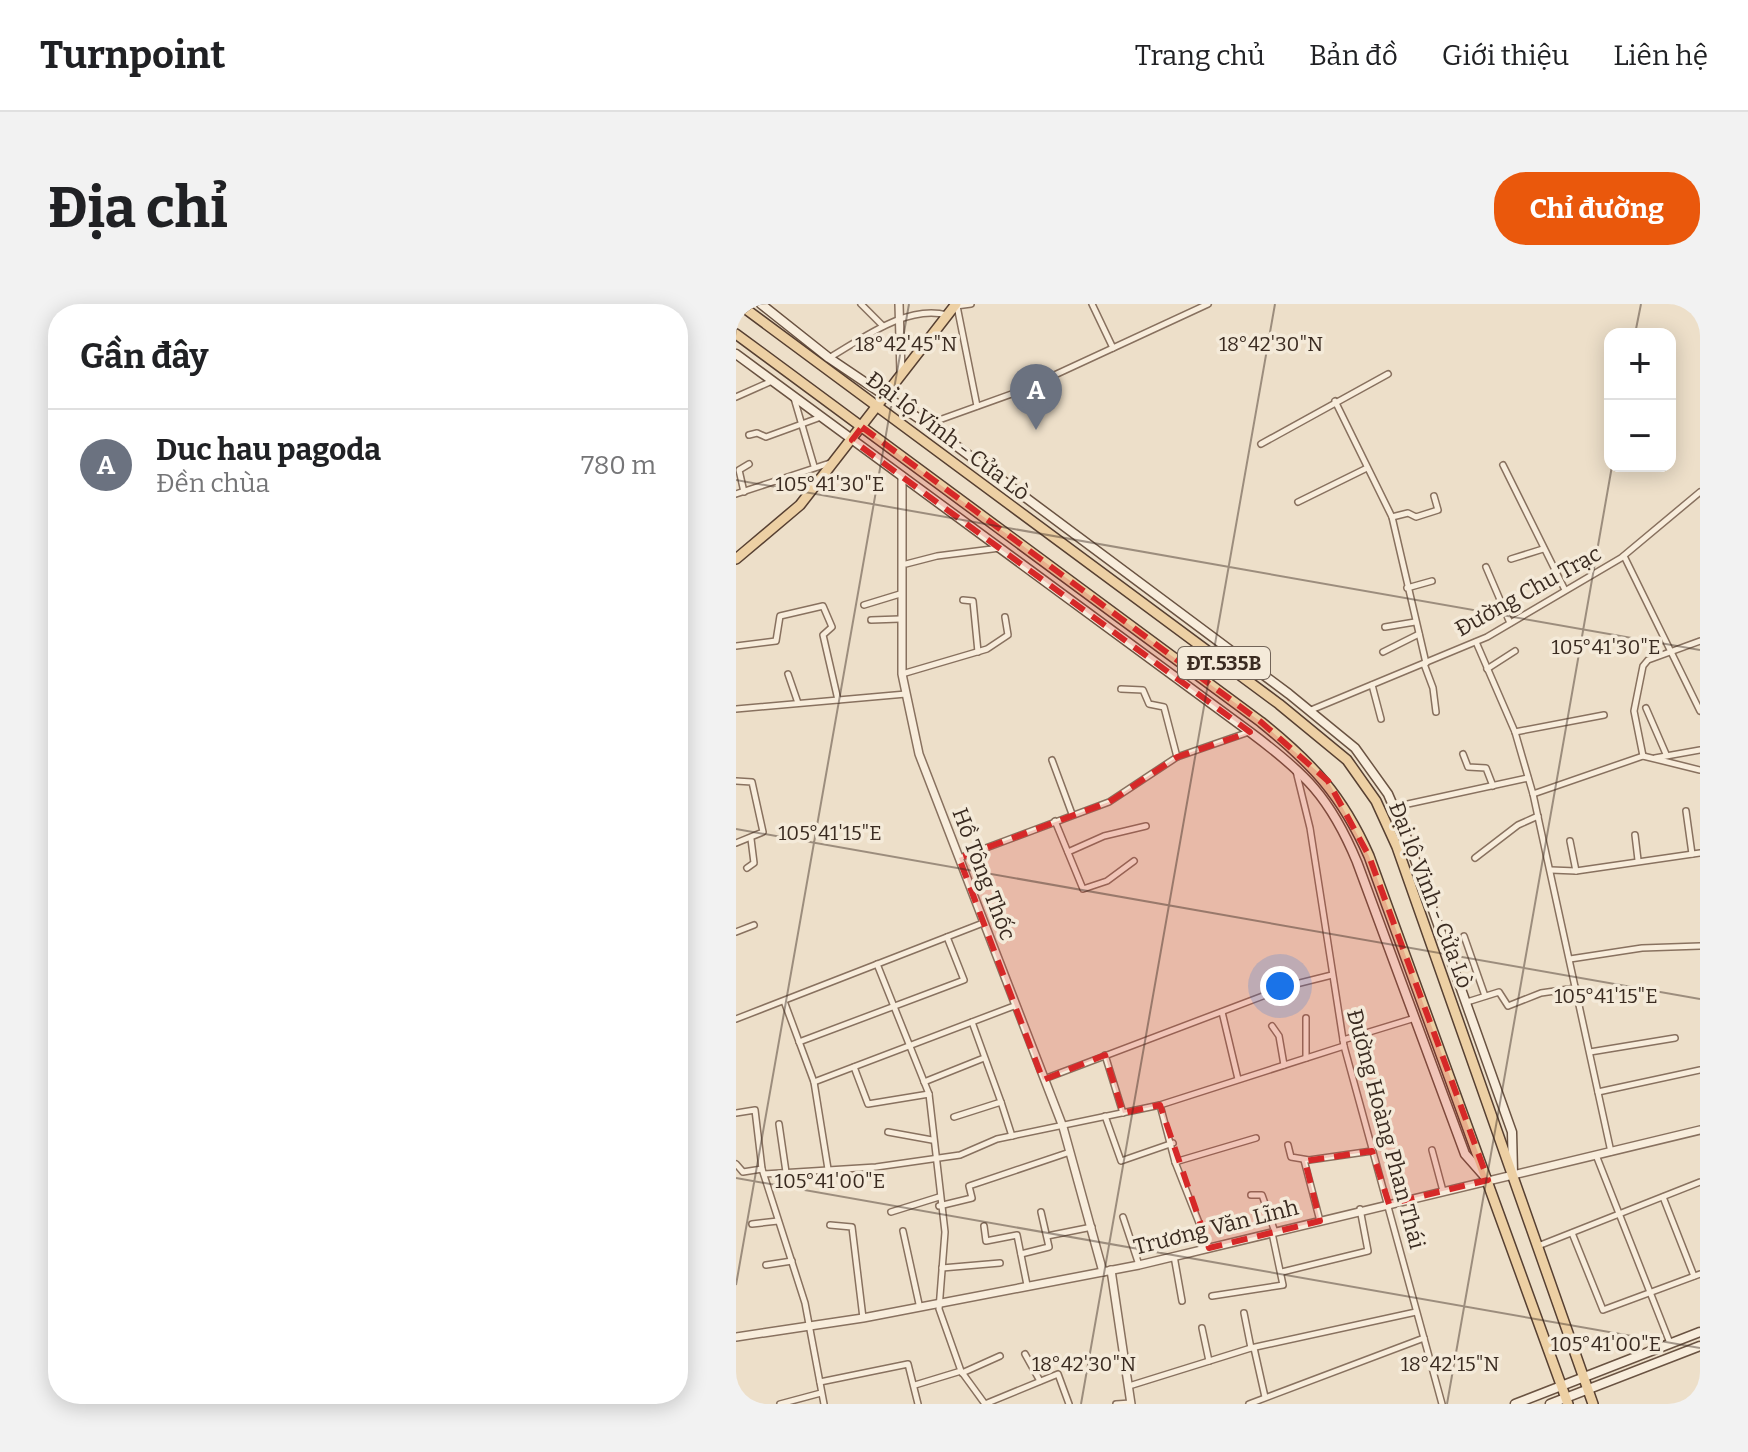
<!DOCTYPE html>
<html lang="vi">
<head>
<meta charset="utf-8">
<style>
	body { margin:0; font-family:Bitter,serif; background:#f2f2f2; color:#202124 }
	.controls { position:absolute; right:24px; top:24px; display:grid; overflow:hidden; border-radius:16px; box-shadow:0 4px 20px #0003 }
	.controls button { width:72px; height:72px; display:grid; place-items:center; padding:0; border:0; border-bottom:2px solid #e0e0e0; background:#fff; color:#202124; font:40px sans-serif }
	.you { position:absolute; left:544px; top:682px; width:28px; height:28px; margin:-20px; border:6px solid #fff; border-radius:50%; background:#1a73e8; box-shadow:0 0 0 12px #1a73e833 }
	.badge { display:grid; place-items:center; width:52px; height:52px; border-radius:50%; background:#ea580c; color:#fff; font-size:26px; font-weight:700 }
	.pin { position:absolute; translate:-50% -66px; filter:drop-shadow(0 2px 4px #0008) }
	.pin::after { content:''; position:absolute; top:42px; width:28px; height:24px; background:inherit; clip-path:polygon(0 0,100% 0,50% 100%) }
	.list { margin:0; padding:0; list-style:none }
	h2 { display:flex; justify-content:space-between; align-items:center; height:104px; margin:0; padding:0 32px; font-size:34px }
	h2 small { font-size:26px; font-weight:400; color:#757577 }
	.list li { display:grid; grid-template-columns:52px 1fr auto; gap:24px; align-items:center; box-sizing:border-box; height:112px; padding:0 32px; border-top:2px solid #e0e0e0 }
	.list b { display:block; font-size:30px; white-space:nowrap }
	.list p { margin:0; font-size:26px; white-space:nowrap; color:#757577 }
	.list em { font-size:26px; font-style:normal; color:#757577 }
	.map { position:relative; flex:none; width:964px; height:1100px; overflow:hidden; border-radius:32px }
	header { display:flex; align-items:center; gap:48px; box-sizing:border-box; height:112px; padding:0 40px; background:#fff; border-bottom:2px solid #e0e0e0 }
	header strong { font-size:38px }
	nav { display:flex; gap:44px; margin-inline-start:auto; font-size:28px }
	.intro { display:flex; align-items:center; justify-content:space-between; box-sizing:border-box; height:192px; padding:0 48px }
	h1 { margin:0; font-size:56px }
	.button { padding:20px 36px; border-radius:32px; background:#ea580c; color:#fff; font-size:28px; font-weight:700 }
	main { display:flex; gap:48px; padding:0 48px }
	aside { flex:1; background:#fff; border-radius:32px; box-shadow:0 4px 20px #0003 }
	.map>svg:first-child { display:block }
	.lines { fill:none; stroke-linecap:round; stroke-linejoin:round }
	.minor-casing { stroke:#88715f; stroke-width:8 }
	.tertiary-casing { stroke:#88715f; stroke-width:10 }
	.secondary-casing { stroke:#6a5342; stroke-width:11 }
	.primary-casing { stroke:#574032; stroke-width:12 }
	.minor { stroke:#f8eddc; stroke-width:5 }
	.tertiary { stroke:#f8eddc; stroke-width:7 }
	.secondary { stroke:#f8eddc; stroke-width:8 }
	.primary { stroke:#edd0a4; stroke-width:9 }
	.marked { fill:#d62828; fill-opacity:0.2; stroke:#d62828; stroke-width:6; stroke-dasharray:16 10; stroke-linejoin:round }
	.ticks { fill:none; stroke:#3a2b21; stroke-width:2; stroke-opacity:0.45 }
	.labels { text-anchor:middle; dominant-baseline:central; stroke-width:7; stroke-linejoin:round; paint-order:stroke }
	.shield { fill:#f4ead9; stroke:#726458; stroke-width:2 }
	.shield-label { font-size:20px; font-weight:bold; fill:#3a2b21 }
	.street-label { font-size:22px; fill:#3a2b21; stroke:#f4ead9 }
	.ticks-label { font-size:20px; text-anchor:middle; fill:#3a2b21; stroke:#f4ead9; stroke-width:7; stroke-linejoin:round; paint-order:stroke }
</style>
</head>
<body>
<header>
<strong>Turnpoint</strong>
<nav><a>Trang chủ</a><a>Bản đồ</a><a>Giới thiệu</a><a>Liên hệ</a></nav>
</header>
<div class="intro"><h1>Địa chỉ</h1><a class="button">Chỉ đường</a></div>
<main>
<aside>
<h2>Gần đây<small></small></h2>
<ul class="list">
<li><span class="badge" style="background:#6b7280">A</span><div><b>Duc hau pagoda</b><p>Đền chùa</p></div><em>780 m</em></li>
</ul>
</aside>
<div class="map">
<svg width="964" height="1100" viewBox="0 0 964 1100">
	<rect width="100%" height="100%" fill="#eddfc9"/>
	<g class="lines">
		<g class="minor-casing">
			<g id="minor">
				<polyline points="125,0 147,22"/>
				<polyline points="356,0 377,44"/>
				<polyline points="220,2 235,0"/>
				<polyline points="221,2 241,102"/>
				<path d="M93,54C126,35 171,0 211,11"/>
				<polyline points="0,93 36,77"/>
				<polyline points="58,94 78,162"/>
				<polyline points="599,97 656,213 690,359"/>
				<polyline points="192,120 284,87 472,0"/>
				<polyline points="13,131 21,129 30,133 85,113"/>
				<polyline points="525,140 652,70"/>
				<polyline points="767,161 829,286"/>
				<polyline points="8,188 3,166 13,160"/>
				<polyline points="0,190 97,158"/>
				<polyline points="562,198 631,164"/>
				<polyline points="656,213 672,209 680,213 702,206 698,192"/>
				<polyline points="888,252 964,407"/>
				<polyline points="775,255 807,245"/>
				<polyline points="170,260 201,252 264,244"/>
				<polyline points="750,263 774,319"/>
				<polyline points="671,284 696,277"/>
				<polyline points="227,296 237,297 242,348"/>
				<polyline points="128,301 164,290"/>
				<polyline points="135,316 164,315"/>
				<polyline points="649,323 679,318"/>
				<polyline points="740,338 779,428 797,490 875,848"/>
				<polyline points="0,342 40,337 44,312 87,302 96,323 87,331 102,396"/>
				<polyline points="647,348 683,330"/>
				<polyline points="688,360 697,384 700,408"/>
				<polyline points="751,365 779,347"/>
				<polyline points="52,370 62,399"/>
				<polyline points="166,370 251,345 272,331 269,313"/>
				<polyline points="636,381 645,415"/>
				<polyline points="385,385 407,386 413,400 428,403 441,453"/>
				<polyline points="910,404 930,450"/>
				<polyline points="0,405 170,390"/>
				<polyline points="575,406 751,333 885,254 964,188"/>
				<polyline points="779,428 868,411"/>
				<polyline points="727,450 732,463 750,464 757,482"/>
				<polyline points="907,452 898,407 907,362 912,356 964,337"/>
				<polyline points="919,454 964,446"/>
				<polyline points="316,456 336,510"/>
				<polyline points="560,467 574,524 608,742 706,1100"/>
				<polyline points="0,477 16,478 27,528 0,539"/>
				<polyline points="797,490 907,452 964,466"/>
				<polyline points="658,503 792,474"/>
				<polyline points="950,507 956,550"/>
				<polyline points="319,517 347,585 371,577 398,557"/>
				<polyline points="899,531 902,556"/>
				<polyline points="834,537 840,567"/>
				<polyline points="332,548 368,532 410,522"/>
				<polyline points="223,554 373,498 441,453 513,428"/>
				<polyline points="739,554 782,521 802,512"/>
				<polyline points="11,564 18,559 15,535"/>
				<polyline points="815,566 840,567 964,549"/>
				<polyline points="0,628 18,621"/>
				<polyline points="728,632 749,692"/>
				<polyline points="834,655 906,644 964,642"/>
				<polyline points="141,660 193,790 209,928 203,1005 225,1067 249,1100"/>
				<polyline points="48,697 78,778 92,865"/>
				<polyline points="731,698 763,688 772,702 805,689 840,684"/>
				<polyline points="486,708 502,775"/>
				<polyline points="0,715 247,619"/>
				<polyline points="536,722 543,732 548,761"/>
				<polyline points="607,736 679,714"/>
				<polyline points="63,738 228,676 211,633"/>
				<polyline points="854,748 939,734"/>
				<polyline points="369,751 387,809"/>
				<polyline points="570,754 570,714"/>
				<polyline points="118,763 132,800 193,790"/>
				<polyline points="308,775 556,681 596,671"/>
				<polyline points="78,778 278,702"/>
				<polyline points="188,778 248,754"/>
				<polyline points="862,788 964,766"/>
				<polyline points="265,798 276,832"/>
				<polyline points="424,801 439,858 473,944"/>
				<polyline points="0,809 19,806 26,865 69,999 88,1100"/>
				<polyline points="369,812 385,857 437,839"/>
				<polyline points="218,813 265,798 236,718"/>
				<polyline points="43,820 50,868"/>
				<polyline points="152,828 196,836"/>
				<polyline points="552,841 555,853 573,856 636,847"/>
				<polyline points="696,846 707,887"/>
				<polyline points="860,851 934,1039"/>
				<polyline points="568,856 584,917"/>
				<polyline points="439,858 520,834"/>
				<polyline points="0,860 7,868 26,865"/>
				<polyline points="28,870 140,863 224,851 261,835 424,801 608,742"/>
				<polyline points="515,891 526,891 539,928"/>
				<polyline points="927,893 958,972"/>
				<polyline points="203,902 236,894 233,882 334,848"/>
				<polyline points="155,908 203,893"/>
				<polyline points="387,913 403,961"/>
				<polyline points="16,920 42,917"/>
				<polyline points="94,921 116,923 127,1014"/>
				<polyline points="248,922 250,937 281,931 291,981"/>
				<polyline points="167,927 183,1000"/>
				<polyline points="836,929 867,1006 964,970"/>
				<polyline points="311,932 356,923"/>
				<polyline points="802,942 964,878"/>
				<polyline points="285,950 313,943 305,908"/>
				<polyline points="438,952 446,997"/>
				<polyline points="30,961 56,957"/>
				<polyline points="206,964 264,959"/>
				<polyline points="546,968 632,947 624,905"/>
				<polyline points="476,992 547,981 536,929"/>
				<polyline points="508,1009 515,1044"/>
				<polyline points="466,1024 473,1057"/>
				<polyline points="518,1044 529,1093"/>
				<polyline points="289,1050 304,1077"/>
				<polyline points="226,1069 264,1052"/>
				<polyline points="84,1078 172,1060 182,1100"/>
				<polyline points="179,1081 225,1067"/>
				<polyline points="393,1082 515,1044 680,1008"/>
				<polyline points="44,1100 85,1089"/>
				<polyline points="249,1100 322,1070 333,1100"/>
				<polyline points="380,1100 395,1099"/>
				<polyline points="513,1100 688,1034"/>
			</g>
		</g>
		<g class="tertiary-casing">
			<g id="tertiary">
				<polyline points="163,0 165,70"/>
				<polyline points="166,172 166,370 183,450 327,823 367,968"/>
				<polyline points="375,966 395,1100"/>
				<polyline points="0,1033 127,1014 403,961 964,826"/>
			</g>
		</g>
		<g class="secondary-casing">
			<g id="secondary">
				<polyline points="25,0 93,54 191,120 553,390 619,444 652,490 673,539 776,828 777,869"/>
				<path d="M0,50L514,428C569,469 594,493 621,558L729,850L751,875"/>
				<polyline points="779,1100 964,1028"/>
				<polyline points="814,1100 964,1042"/>
			</g>
		</g>
		<g class="primary-casing">
			<g id="primary">
				<polyline points="3,0 543,400 611,456 640,497 661,543 857,1100"/>
				<path d="M0,30L525,418C577,460 606,491 633,552L832,1100"/>
				<polyline points="0,255 64,201 220,0"/>
			</g>
		</g>
		<use href="#minor" class="minor"/>
		<use href="#tertiary" class="tertiary"/>
		<use href="#secondary" class="secondary"/>
		<use href="#primary" class="primary"/>
	</g>
	<path class="marked" d="M126,123L525,418L592,477L633,552L752,876L653,900L636,847L569,857L584,917L473,944L424,801L387,809L369,751L307,776L223,554L373,498L441,453L514,428L116,136Z"/>
	<path class="ticks" d="M899,30L905,0M0,176L964,346M0,525L964,695M0,874L964,1044M0,981L173,0M345,1100L539,0M711,1100L876,162"/>
	<g class="labels">
		<rect class="shield" x="442" y="343" width="92" height="32" rx="6"/>
		<g class="shield-label">
			<text x="488" y="359">ĐT.535B</text>
		</g>
		<g class="street-label">
			<text transform="translate(212 132) rotate(37)">Đại lộ Vinh - Cửa Lò</text>
			<text transform="translate(792 287) rotate(-29)">Đường Chu Trạc</text>
			<text transform="translate(248 570) rotate(69)">Hồ Tông Thốc</text>
			<text transform="translate(695 591) rotate(69)">Đại lộ Vinh - Cửa Lò</text>
			<text transform="translate(650 825) rotate(75)">Đường Hoàng Phan Thái</text>
			<text transform="translate(480 923) rotate(-14)">Trương Văn Lĩnh</text>
		</g>
	</g>
	<g class="ticks-label">
		<text x="170" y="47">18°42'45"N</text>
		<text x="535" y="47">18°42'30"N</text>
		<text x="94" y="187">105°41'30"E</text>
		<text x="870" y="350">105°41'30"E</text>
		<text x="94" y="536">105°41'15"E</text>
		<text x="870" y="699">105°41'15"E</text>
		<text x="94" y="884">105°41'00"E</text>
		<text x="870" y="1047">105°41'00"E</text>
		<text x="348" y="1067">18°42'30"N</text>
		<text x="714" y="1067">18°42'15"N</text>
	</g>
</svg>
<div class="controls">
<button>+</button>
<button>−</button>
</div>
<div class="you"></div>
<div class="pin badge" style="left:300px;top:126px;background:#6b7280">A</div>
</div>
</main>
</body>
</html>
